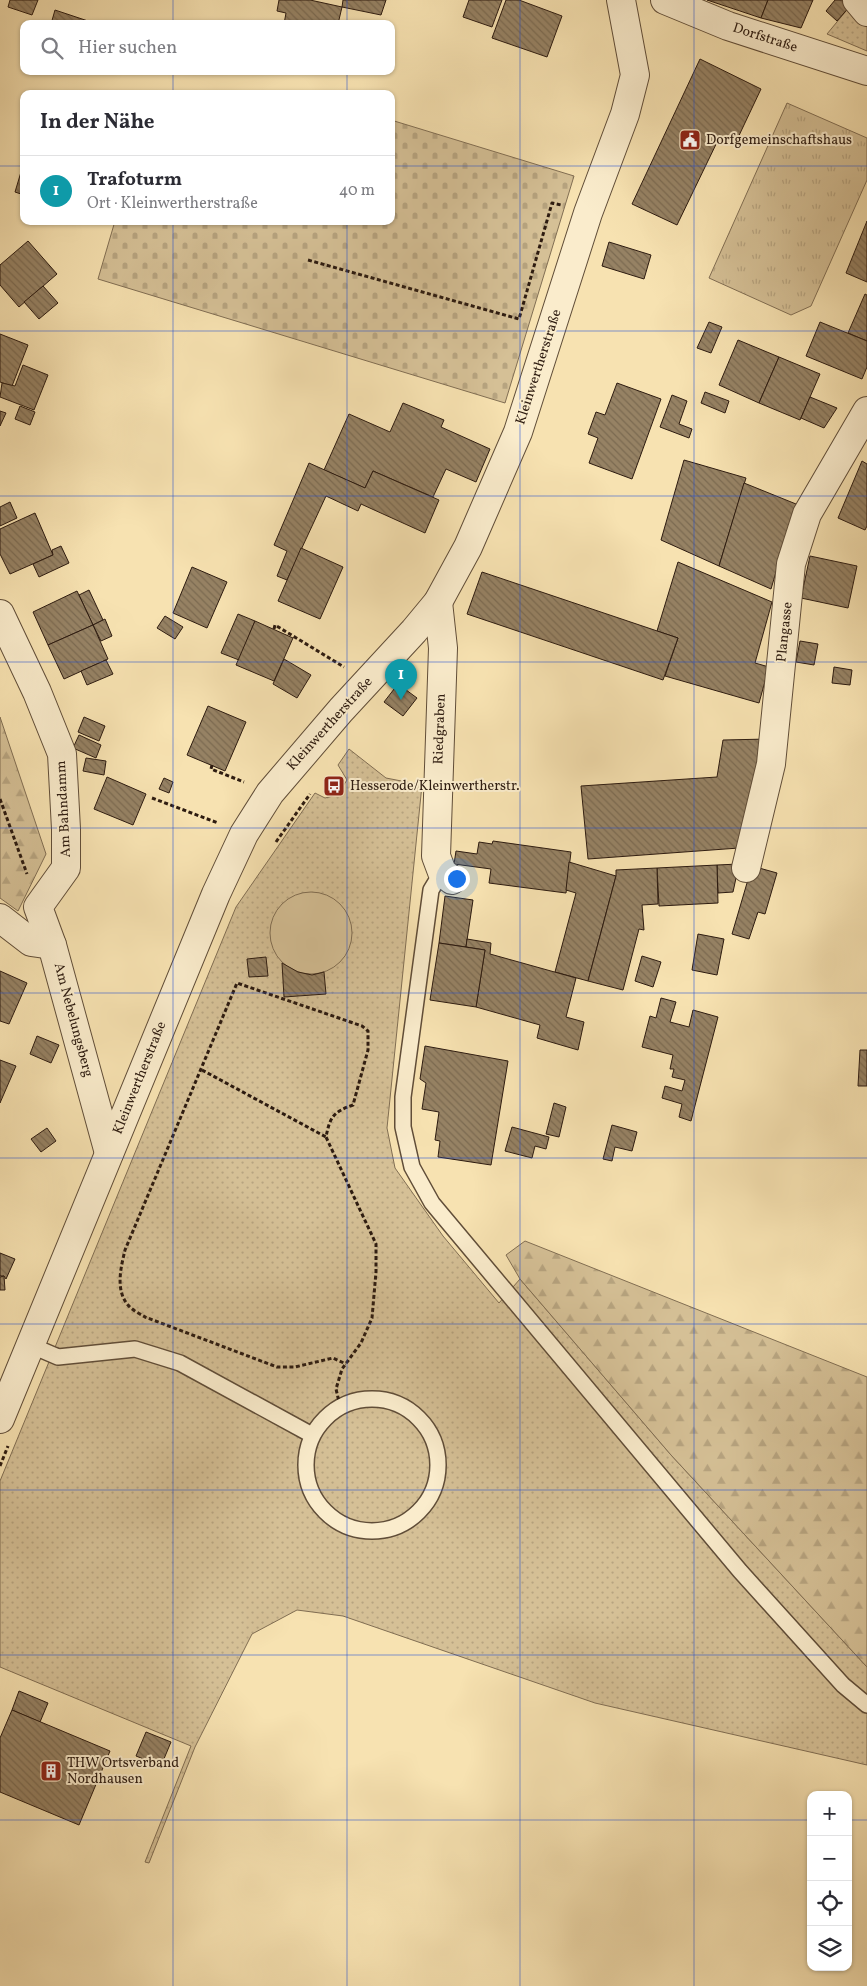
<!DOCTYPE html>
<html lang="de">
<head>
<meta charset="utf-8">
<style>
	body { margin:0; font-family:Vollkorn,serif; background:#f7f7f7; color:#2b2b33 }
	.controls { position:absolute; right:15px; bottom:15px; display:grid; overflow:hidden; border-radius:10px; box-shadow:0 1px 4px #0004 }
	.controls button { width:45px; height:45px; display:grid; place-items:center; padding:0; border:0; border-bottom:1px solid #e1e1e2; background:#fff; color:#2b2b33; font:25px sans-serif }
	.you { position:absolute; left:456px; top:878px; width:18px; height:18px; margin:-12px; border:4px solid #fff; border-radius:50%; background:#1a73e8; box-shadow:0 0 0 8px #1a73e833 }
	.badge { display:grid; place-items:center; width:32px; height:32px; border-radius:50%; background:#ea580c; color:#fff; font-size:16px; font-weight:700 }
	.pin { position:absolute; translate:-50% -41px; filter:drop-shadow(0 1px 2px #0008) }
	.pin::after { content:''; position:absolute; top:26px; width:18px; height:15px; background:inherit; clip-path:polygon(0 0,100% 0,50% 100%) }
	.list { margin:0; padding:0; list-style:none }
	h2 { display:flex; justify-content:space-between; align-items:center; height:65px; margin:0; padding:0 20px; font-size:21px }
	h2 small { font-size:16px; font-weight:400; color:#7c7c81 }
	.list li { display:grid; grid-template-columns:32px 1fr auto; gap:15px; align-items:center; box-sizing:border-box; height:70px; padding:0 20px; border-top:1px solid #e1e1e2 }
	.list b { display:block; font-size:19px; white-space:nowrap }
	.list p { margin:0; font-size:16px; white-space:nowrap; color:#7c7c81 }
	.list em { font-size:16px; font-style:normal; color:#7c7c81 }
	.icon { flex:none; width:28px; height:28px; fill:none; stroke:currentColor; stroke-width:2; stroke-linecap:round; stroke-linejoin:round }
	.map { position:relative; flex:none; width:867px; height:1986px; overflow:hidden }
	.search { position:absolute; background:#fff; box-shadow:0 1px 4px #0004; left:20px; top:20px; width:375px; height:55px; display:flex; align-items:center; gap:12px; box-sizing:border-box; padding:0 18px; border-radius:10px; color:#7c7c81; font-size:19px }
	.panel { position:absolute; background:#fff; box-shadow:0 1px 4px #0004; left:20px; top:90px; width:375px; height:135px; border-radius:10px }
	.map>svg:first-child { display:block }
	.grass { fill:url(#grass-dots); stroke:#816e53 }
	.forest { fill:url(#forest-firs); stroke:#816e53 }
	.cemetery { fill:url(#cemetery-stones); stroke:#816e53 }
	.park { fill:url(#park-tufts); stroke:#816e53 }
	.garden { fill:#d5c096; stroke:#816e53 }
	.building { fill:url(#building-back-hatch); stroke:#2d1b10 }
	.lines { fill:none; stroke-linecap:round; stroke-linejoin:round }
	.service-casing { stroke:#604d38; stroke-width:18 }
	.minor-casing { stroke:#604d38; stroke-width:30 }
	.tertiary-casing { stroke:#604d38; stroke-width:30 }
	.path { stroke:#2d1b10; stroke-width:3; stroke-dasharray:4 2.5; stroke-linecap:butt }
	.service { stroke:#faeccc; stroke-width:15 }
	.minor { stroke:#faeccc; stroke-width:28 }
	.tertiary { stroke:#faeccc; stroke-width:28 }
	.grid { fill:none; stroke:#1d4ed8; stroke-width:1; stroke-opacity:0.55 }
	.labels { text-anchor:middle; dominant-baseline:central; stroke-width:4; stroke-linejoin:round; paint-order:stroke }
	.street-label { font-size:14px; fill:#2d1b10; stroke:#faeccc }
	.poi-label { font-size:14px; fill:#2d1b10; stroke:#faeccc; text-anchor:start }
</style>
</head>
<body>
<div class="map">
<svg width="867" height="1986" viewBox="0 0 867 1986">
	<defs>
		<pattern id="grass-dots" width="8" height="8" patternUnits="userSpaceOnUse" patternTransform="scale(1.25)"><rect width="8" height="8" fill="#d5c096"/><path d="M2 2h.1M6 6h.1" fill="none" stroke="#b7a480" stroke-width="1.8" stroke-linecap="round"/></pattern>
		<pattern id="forest-firs" width="22" height="20" patternUnits="userSpaceOnUse" patternTransform="scale(1.25)"><rect width="22" height="20" fill="#d5c096"/><path d="M5 1l3.5 6h-7zM16 11l3.5 6h-7z" fill="#b7a480"/></pattern>
		<pattern id="cemetery-stones" width="16" height="16" patternUnits="userSpaceOnUse" patternTransform="scale(1.25)"><rect width="16" height="16" fill="#d5c096"/><path d="M2 7V4a2 2 0 0 1 4 0v3zM10 15v-3a2 2 0 0 1 4 0v3z" fill="#b7a480"/></pattern>
		<pattern id="park-tufts" width="24" height="20" patternUnits="userSpaceOnUse" patternTransform="scale(1.25)"><rect width="24" height="20" fill="#d5c096"/><path d="M3 7l-1-3M5 7V3M7 7l1-3M15 17l-1-3M17 17v-4M19 17l1-3" fill="none" stroke="#b7a480"/></pattern>
		<pattern id="building-back-hatch" width="6" height="6" patternUnits="userSpaceOnUse" patternTransform="scale(1.25)"><rect width="6" height="6" fill="#968264"/><path d="M-1 5l2 2M0 0l6 6M5-1l2 2" fill="none" stroke="#7b6a51"/></pattern>
	</defs>
	<rect width="100%" height="100%" fill="#f7e2b1"/>
	<filter id="stains"><feTurbulence type="fractalNoise" baseFrequency=".004" numOctaves="4"/><feColorMatrix values="0 0 0 0 .2 0 0 0 0 .09 0 0 0 0 .02 0 0 0 .5 -.17"/></filter>
	<radialGradient id="worn" r=".72"><stop offset=".6" stop-color="#630" stop-opacity="0"/><stop offset="1" stop-color="#630" stop-opacity=".3"/></radialGradient>
	<g class="grass">
		<polygon points="851,5 867,23 867,51 827,34"/>
		<polygon points="349,749 386,778 422,785 387,1128 395,1168 443,1236 499,1303 520,1279 671,1455 867,1667 867,1765 595,1703 343,1616 297,1610 252,1634 195,1747 149,1863 145,1862 191,1746 0,1667 0,1481 236,907 315,793 325,798 337,795 347,780 338,765"/>
	</g>
	<g class="forest">
		<polygon points="0,717 46,854 18,911 0,898"/>
		<polygon points="525,1241 867,1377 867,1667 671,1455 520,1279 506,1255"/>
	</g>
	<polygon class="cemetery" points="391,120 574,176 505,403 98,279 115,221 391,221"/>
	<polygon class="park" points="787,103 867,138 867,180 811,306 791,315 709,278"/>
	<circle class="garden" cx="311" cy="933" r="41"/>
	<g class="building">
		<polygon points="10,0 38,0 32,15 8,7"/>
		<polygon points="279,0 310,0 342,7 338,24 284,24 286,13 277,11"/>
		<polygon points="343,0 386,0 381,15 342,7"/>
		<polygon points="469,0 502,0 492,27 463,17"/>
		<polygon points="506,0 519,0 562,16 547,57 492,38"/>
		<polygon points="707,0 768,0 761,18"/>
		<polygon points="768,0 813,0 801,28 761,18"/>
		<polygon points="835,0 845,0 851,5 837,21 826,11"/>
		<polygon points="55,10 97,24 51,24"/>
		<polygon points="700,59 761,89 735,144 720,136 677,225 632,204"/>
		<polygon points="21,172 24,173 24,195 15,192"/>
		<polygon points="867,221 867,282 846,273"/>
		<polygon points="28,241 57,274 19,307 0,285 0,265"/>
		<polygon points="609,242 651,255 644,279 602,266"/>
		<polygon points="43,286 58,303 39,319 24,302"/>
		<polygon points="865,294 867,295 867,341 848,333"/>
		<polygon points="709,322 722,327 711,353 697,348"/>
		<polygon points="820,322 867,341 867,367 862,379 806,356"/>
		<polygon points="0,334 28,345 12,386 0,382"/>
		<polygon points="738,340 779,357 759,403 719,385"/>
		<polygon points="779,357 820,374 800,420 759,403"/>
		<polygon points="23,365 48,375 34,410 0,397 2,383 15,386"/>
		<polygon points="617,383 661,399 632,479 589,463 598,438 588,434 596,412 605,415"/>
		<polygon points="705,392 729,401 725,413 701,403"/>
		<polygon points="672,395 687,401 679,424 692,429 689,438 660,427"/>
		<polygon points="810,397 837,408 824,428 801,418"/>
		<polygon points="403,403 444,420 441,427 490,449 476,482 446,469 433,497 373,471 365,488 324,470 349,414 390,432"/>
		<polygon points="20,406 35,412 30,425 15,419"/>
		<polygon points="0,411 6,413 0,426"/>
		<polygon points="684,460 746,478 719,566 661,540"/>
		<polygon points="862,461 867,464 867,526 865,530 838,518"/>
		<polygon points="309,463 365,488 373,471 439,500 425,533 361,504 358,511 326,496 287,580 277,576 287,551 274,545"/>
		<polygon points="744,483 796,504 771,589 719,566"/>
		<polygon points="10,502 17,518 0,526 0,507"/>
		<polygon points="35,513 53,555 10,574 0,554 0,529"/>
		<polygon points="61,546 69,563 39,577 33,564 53,555 52,550"/>
		<polygon points="301,548 343,567 320,619 278,601"/>
		<polygon points="810,556 857,566 848,608 801,598"/>
		<polygon points="678,562 772,602 755,663 769,667 759,703 665,676 678,638 657,631"/>
		<polygon points="192,567 227,582 207,628 173,613"/>
		<polygon points="482,572 678,638 663,680 467,614"/>
		<polygon points="89,590 103,620 93,625 79,595"/>
		<polygon points="77,591 93,625 48,645 33,612"/>
		<polygon points="238,614 255,621 239,660 221,653"/>
		<polygon points="165,616 183,627 175,639 157,628"/>
		<polygon points="105,619 112,636 101,641 93,625"/>
		<polygon points="255,621 293,638 274,681 236,665"/>
		<polygon points="93,625 108,659 64,679 48,645"/>
		<polygon points="800,641 818,644 814,665 796,662"/>
		<polygon points="284,659 311,675 297,698 273,684"/>
		<polygon points="106,660 113,674 87,685 81,671"/>
		<polygon points="834,667 852,670 850,685 832,683"/>
		<polygon points="398,684 417,698 403,716 384,702"/>
		<polygon points="208,706 246,722 225,771 187,755"/>
		<polygon points="84,717 105,726 99,741 78,732"/>
		<polygon points="79,735 101,745 96,758 73,748"/>
		<polygon points="769,739 739,848 588,859 581,786 717,777 723,740"/>
		<polygon points="86,758 106,761 104,775 83,771"/>
		<polygon points="107,777 146,794 133,825 94,809"/>
		<polygon points="164,778 173,782 169,793 159,789"/>
		<polygon points="493,841 571,852 566,893 489,883 491,869 454,864 456,851 477,854 479,842 492,844"/>
		<polygon points="569,862 616,876 588,981 555,972 576,893 566,890"/>
		<polygon points="739,864 733,892 718,893 717,865"/>
		<polygon points="717,865 718,903 659,906 657,868"/>
		<polygon points="752,866 777,873 765,914 758,912 749,939 732,934"/>
		<polygon points="657,868 658,904 642,905 644,930 639,929 623,990 588,981 616,876 616,870"/>
		<polygon points="445,896 473,900 466,947 439,943"/>
		<polygon points="698,934 724,939 717,975 692,970"/>
		<polygon points="467,939 491,943 490,954 576,978 566,1017 584,1022 578,1050 537,1038 540,1025 476,1007 485,950 466,947"/>
		<polygon points="439,943 485,950 476,1007 430,1000"/>
		<polygon points="642,956 661,962 653,987 635,981"/>
		<polygon points="266,957 268,976 249,977 247,959"/>
		<polygon points="282,963 298,972 312,975 324,972 326,994 284,997"/>
		<polygon points="0,971 27,983 9,1024 0,1021"/>
		<polygon points="661,998 676,1002 670,1022 689,1027 693,1010 718,1017 691,1121 679,1117 682,1104 662,1098 665,1086 682,1091 685,1080 672,1077 674,1069 670,1069 673,1055 642,1047 650,1016 656,1018"/>
		<polygon points="37,1036 59,1045 51,1063 30,1054"/>
		<polygon points="425,1046 508,1061 491,1165 438,1157 440,1141 435,1140 439,1112 422,1109 426,1083 420,1079"/>
		<polygon points="860,1050 867,1050 867,1086 858,1086"/>
		<polygon points="0,1060 16,1066 0,1103"/>
		<polygon points="554,1103 566,1107 559,1137 546,1134"/>
		<polygon points="612,1125 637,1132 632,1151 615,1147 612,1161 603,1159"/>
		<polygon points="512,1127 549,1137 546,1149 535,1146 532,1158 505,1151"/>
		<polygon points="47,1128 56,1141 41,1152 31,1139"/>
		<polygon points="0,1253 15,1259 6,1279 4,1276 0,1276"/>
		<polygon points="4,1276 5,1290 0,1290 0,1277"/>
		<polygon points="19,1691 48,1703 40,1722 12,1710"/>
		<polygon points="12,1710 110,1751 79,1825 0,1792 0,1738"/>
		<polygon points="146,1732 171,1742 161,1766 136,1756"/>
	</g>
	<g class="lines">
		<g class="service-casing">
			<g id="service">
				<polyline points="442,872 431,890 403,1097 403,1127 412,1167 432,1203 740,1571 843,1685 867,1705"/>
				<polyline points="30,1345 58,1357 135,1349 180,1363 312,1435"/>
				<circle cx="372" cy="1465" r="66"/>
			</g>
		</g>
		<g class="minor-casing">
			<g id="minor">
				<polyline points="665,0 728,26 867,71"/>
				<polyline points="857,0 867,12"/>
				<polyline points="438,602 443,648 436,856 442,872 452,880"/>
				<polyline points="0,614 37,692 62,754 66,829 66,868 38,907 52,945 109,1153"/>
				<polyline points="746,868 771,764 791,564 807,514 867,411"/>
				<polyline points="0,918 31,942 52,945"/>
			</g>
		</g>
		<g class="tertiary-casing">
			<polyline id="tertiary" points="0,1419 216,894 244,834 270,793 341,710 414,631 438,602 468,547 518,432 588,213 625,114 635,75 621,0"/>
		</g>
		<g class="path">
			<polyline points="308,260 519,319 552,203 561,205"/>
			<polyline points="274,629 275,625 344,667"/>
			<polyline points="212,765 211,769 244,782"/>
			<polyline points="152,798 218,823"/>
			<polyline points="0,799 27,874"/>
			<polyline points="276,842 310,794"/>
			<polyline points="202,1070 326,1137"/>
			<path d="M340,1406L336,1389L342,1369L361,1343L372,1318L376,1272V1244L326,1137C330,1117 333,1112 353,1105L368,1050V1031L362,1026L237,983L125,1250C121,1267 115,1290 128,1305C132,1310 140,1314 145,1317L277,1367H295L333,1358L346,1364"/>
			<polyline points="0,1466 8,1446"/>
		</g>
		<use href="#service" class="service"/>
		<use href="#minor" class="minor"/>
		<use href="#tertiary" class="tertiary"/>
	</g>
	<path class="grid" d="M173,0V24M347,0V24M520,0V1986M694,0V1986M173,71V94M347,71V94M0,166H24M391,166H867M173,221V1986M347,221V1986M0,331H867M0,496H867M0,662H867M0,828H867M0,993H867M0,1158H867M0,1324H867M0,1490H867M0,1655H867M0,1820H811M848,1820H867"/>
	<defs>
		<g id="civic-square" transform="scale(1.125)"><rect x="-9" y="-9" width="18" height="18" rx="4" fill="#8f2418" stroke="#faeccc"/><path d="M-.6-6.5H3V-4.5H.6V-3L4-1V1h2V6H-6V1h2V-1L-.6-3ZM-1.2 2.5V6h2.4V2.5Z" fill="#fff"/></g>
		<g id="bus-square" transform="scale(1.125)"><rect x="-9" y="-9" width="18" height="18" rx="4" fill="#8f2418" stroke="#faeccc"/><path d="M-5-6H5V4H4V6H2V4H-2V6H-4V4H-5ZM-3.5-4V0h7V-4ZM-3.5 1.2v1.5H-2V1.2ZM2 1.2v1.5H3.5V1.2Z" fill="#fff"/></g>
		<g id="building-square" transform="scale(1.125)"><rect x="-9" y="-9" width="18" height="18" rx="4" fill="#8f2418" stroke="#faeccc"/><path d="M-4-6H4V6H1V3H-1V6H-4ZM-2.5-4.3h1.7v1.8h-1.7ZM.8-4.3h1.7v1.8H.8ZM-2.5-1h1.7V.8h-1.7ZM.8-1h1.7V.8H.8Z" fill="#fff"/></g>
	</defs>
	<g fill-rule="evenodd">
		<use href="#civic-square" x="690" y="140"/>
		<use href="#bus-square" x="334" y="786"/>
		<use href="#building-square" x="51" y="1771"/>
	</g>
	<g class="labels">
		<g class="street-label">
			<text transform="translate(765 38) rotate(18)">Dorfstraße</text>
			<text transform="translate(539 367) rotate(-72)">Kleinwertherstraße</text>
			<text transform="translate(785 632) rotate(-84)">Plangasse</text>
			<text transform="translate(330 724) rotate(-48)">Kleinwertherstraße</text>
			<text transform="translate(440 729) rotate(-88)">Riedgraben</text>
			<text transform="translate(64 809) rotate(-93)">Am Bahndamm</text>
			<text transform="translate(73 1020) rotate(75)">Am Nebelungsberg</text>
			<text transform="translate(140 1078) rotate(-68)">Kleinwertherstraße</text>
		</g>
		<g class="poi-label">
			<text x="706" y="140">Dorfgemeinschaftshaus</text>
			<text x="350" y="786">Hesserode/Kleinwertherstr.</text>
			<text x="67" y="1763">THW Ortsverband<tspan x="67" dy="16">Nordhausen</tspan></text>
		</g>
	</g>
	<rect width="100%" height="100%" filter="url(#stains)"/>
	<rect width="100%" height="100%" fill="url(#worn)"/>
</svg>
<div class="controls">
<button>+</button>
<button>−</button>
<button><svg class="icon" aria-label="locate" viewBox="0 0 24 24"><circle cx="12" cy="12" r="6"/><path d="M12 2v4M12 18v4M2 12h4M18 12h4"/></svg></button>
<button><svg class="icon" aria-label="layers" viewBox="0 0 24 24"><path d="M12 4l9 5-9 5-9-5zM3 14l9 5 9-5"/></svg></button>
</div>
<div class="you"></div>
<div class="pin badge" style="left:401px;top:700px;background:#0f9aa8">1</div>
<div class="search"><svg class="icon" aria-label="search" viewBox="0 0 24 24"><circle cx="10" cy="10" r="6"/><path d="M15 15l6 6"/></svg>Hier suchen</div>
<section class="panel">
<h2>In der Nähe<small></small></h2>
<ul class="list">
<li><span class="badge" style="background:#0f9aa8">1</span><div><b>Trafoturm</b><p>Ort · Kleinwertherstraße</p></div><em>40 m</em></li>
</ul>
</section>
</div>
</body>
</html>
